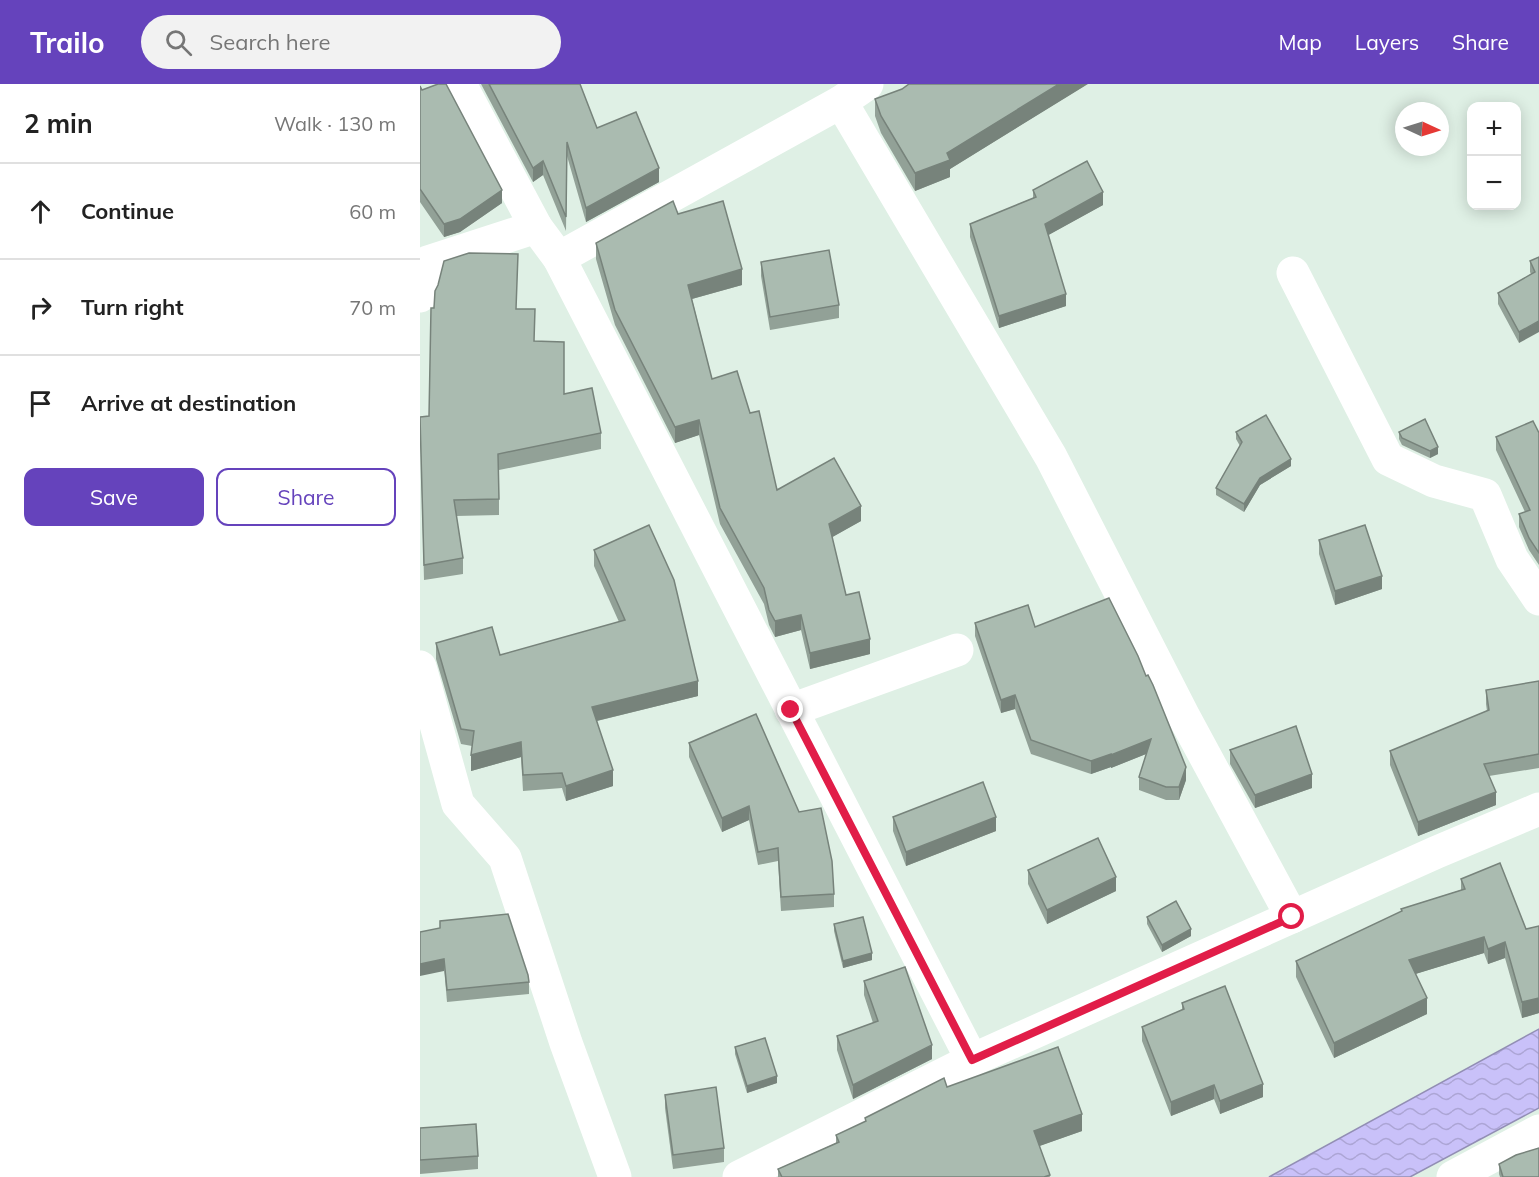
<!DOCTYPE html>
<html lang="en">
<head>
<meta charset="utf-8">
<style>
	body { margin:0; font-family:Mulish,sans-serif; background:#f2f2f2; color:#222 }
	.controls { position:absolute; right:18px; top:18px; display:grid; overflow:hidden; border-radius:12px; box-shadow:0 3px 15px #0003 }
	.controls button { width:54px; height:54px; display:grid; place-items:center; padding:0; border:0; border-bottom:2px solid #e0e0e0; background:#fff; color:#222; font:30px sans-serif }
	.compass { position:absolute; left:975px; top:18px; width:54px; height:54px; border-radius:50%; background:#fff; box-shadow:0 3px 15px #0003; rotate:94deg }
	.stop { position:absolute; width:18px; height:18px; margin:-14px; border:4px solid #e11d48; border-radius:50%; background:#fff }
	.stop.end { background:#e11d48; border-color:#fff; box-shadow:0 2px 6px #0008 }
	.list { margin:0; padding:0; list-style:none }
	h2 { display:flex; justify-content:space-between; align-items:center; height:78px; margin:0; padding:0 24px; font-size:26px }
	h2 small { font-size:20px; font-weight:400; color:#767676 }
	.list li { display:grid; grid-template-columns:39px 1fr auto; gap:18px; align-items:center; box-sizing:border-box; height:96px; padding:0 24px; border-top:2px solid #e0e0e0 }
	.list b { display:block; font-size:22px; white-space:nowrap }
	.list em { font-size:20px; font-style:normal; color:#767676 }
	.actions { display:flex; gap:12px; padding:18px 24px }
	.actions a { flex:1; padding:14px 0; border:2px solid #6543bc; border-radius:12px; text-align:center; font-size:21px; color:#6543bc }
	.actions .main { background:#6543bc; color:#fff }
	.icon { flex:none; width:33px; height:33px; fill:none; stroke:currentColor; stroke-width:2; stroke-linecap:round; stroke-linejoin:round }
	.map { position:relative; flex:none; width:1119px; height:1093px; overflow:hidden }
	header { display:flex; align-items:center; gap:36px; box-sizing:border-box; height:84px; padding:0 30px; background:#6543bc; color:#fff }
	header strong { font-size:28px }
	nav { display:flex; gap:33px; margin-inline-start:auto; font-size:21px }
	.search { width:420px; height:54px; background:#f2f2f2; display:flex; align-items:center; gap:15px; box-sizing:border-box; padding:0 21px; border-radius:33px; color:#767676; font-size:22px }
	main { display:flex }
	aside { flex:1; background:#fff }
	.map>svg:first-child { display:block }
	.water { fill:url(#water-waves); stroke:#928eb4; stroke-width:1.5 }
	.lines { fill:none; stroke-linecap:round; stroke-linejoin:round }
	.minor { stroke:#fff; stroke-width:33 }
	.wall { fill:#92a197 }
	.shaded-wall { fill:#77837b }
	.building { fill:#aabbb0; stroke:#77837b; stroke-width:1.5 }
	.route { stroke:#e11d48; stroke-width:8 }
</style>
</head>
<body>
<header>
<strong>Trailo</strong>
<div class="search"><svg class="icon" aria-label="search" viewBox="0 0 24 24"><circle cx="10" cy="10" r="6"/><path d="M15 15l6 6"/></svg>Search here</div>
<nav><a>Map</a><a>Layers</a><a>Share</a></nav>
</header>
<main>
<aside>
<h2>2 min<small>Walk · 130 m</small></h2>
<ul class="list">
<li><svg class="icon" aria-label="ahead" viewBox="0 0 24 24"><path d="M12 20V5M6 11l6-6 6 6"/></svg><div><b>Continue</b></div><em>60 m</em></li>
<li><svg class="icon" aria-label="right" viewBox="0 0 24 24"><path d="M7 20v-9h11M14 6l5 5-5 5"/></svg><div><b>Turn right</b></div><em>70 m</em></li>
<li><svg class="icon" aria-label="arrive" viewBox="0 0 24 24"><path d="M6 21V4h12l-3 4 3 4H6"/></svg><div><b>Arrive at destination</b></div></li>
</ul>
<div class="actions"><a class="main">Save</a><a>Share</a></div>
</aside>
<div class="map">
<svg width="1119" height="1093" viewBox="0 0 1119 1093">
	<defs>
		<pattern id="water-waves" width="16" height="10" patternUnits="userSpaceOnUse" patternTransform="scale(1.5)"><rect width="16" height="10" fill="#c9c1f9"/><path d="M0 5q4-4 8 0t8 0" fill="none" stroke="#aca5d5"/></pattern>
	</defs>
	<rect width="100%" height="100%" fill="#dff0e5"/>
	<polygon class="water" points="1119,945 1119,1024 990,1093 849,1093"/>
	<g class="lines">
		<g class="minor">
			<polyline points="40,0 116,143 139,174 552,976"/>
			<polyline points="421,18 631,373 763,631 872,833"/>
			<polyline points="139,174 421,18 447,0"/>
			<polyline points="873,189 968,375 1014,397 1065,411 1092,475 1119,515"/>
			<polyline points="0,212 8,178 116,143"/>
			<polyline points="0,583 38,720 85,774 146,959 195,1093"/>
			<polyline points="371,626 537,566"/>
			<polyline points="319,1093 552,976 1017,768 1119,725"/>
			<polyline points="1033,1093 1119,1047"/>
		</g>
	</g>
	<g class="wall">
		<polygon points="61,0 160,0 177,44 239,98 166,138 147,72 146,147 123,91 113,98"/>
		<polygon points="0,2 2,6 82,119 40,148 24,153 0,118"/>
		<polygon points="664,2 530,85 530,93 495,107 461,49 455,32 455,15"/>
		<polygon points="613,106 683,121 628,151 646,222 579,244 550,153 550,140 613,114"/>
		<polygon points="258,130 322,201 272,215 292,295 330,329 357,406 441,437 412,453 426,511 450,570 390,585 381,546 355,553 349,541 344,520 300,440 279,351 255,359 195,241 176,175 176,159"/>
		<polygon points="1119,173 1099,259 1078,220 1078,209 1111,190 1110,188 1110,177"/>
		<polygon points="341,178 419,221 419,234 350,246 341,192"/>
		<polygon points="97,225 144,310 181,349 181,365 79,386 79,431 36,432 43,474 43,490 4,496 0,333 9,332"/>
		<polygon points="816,348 871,382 840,401 824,428 796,411 796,404 820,362 816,355"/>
		<polygon points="979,348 1018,370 1010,374 982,361 979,355"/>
		<polygon points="1119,349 1119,481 1109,466 1099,443 1099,430 1105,428 1076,366 1076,353"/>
		<polygon points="899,456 962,505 915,521 899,470"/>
		<polygon points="174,466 278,612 177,637 193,702 146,717 142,704 103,707 101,673 51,687 52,662 41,660 16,575 16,559 80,571 199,538 174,482"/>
		<polygon points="555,539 615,543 766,696 759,716 746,716 719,706 719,693 726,670 691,684 691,683 671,690 611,670 595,625 581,629 555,552"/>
		<polygon points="1119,597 1119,684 1069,692 1076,721 998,752 970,681 970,667 1067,627 1066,620 1066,606"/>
		<polygon points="269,659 414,810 414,823 361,827 358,777 338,781 329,736 302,748 269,673"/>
		<polygon points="810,666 892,704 835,724 810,680"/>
		<polygon points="473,733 576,747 486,782 473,747"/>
		<polygon points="608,786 696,807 627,840 608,800"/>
		<polygon points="1041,795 1106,845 1119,842 1119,929 1102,934 1085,874 1068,880 1064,869 995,890 1007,930 914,974 876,893 876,877 981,828 981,825 1041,806"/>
		<polygon points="727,833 771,852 742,868 727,840"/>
		<polygon points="20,837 109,898 109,910 27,918"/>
		<polygon points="414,840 452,876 423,884 414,847"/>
		<polygon points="444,897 512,975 433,1015 417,966 417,952 453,939 444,911"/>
		<polygon points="762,919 843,1013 800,1030 794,1015 751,1032 722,957 722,943 762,926"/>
		<polygon points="315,963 357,999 327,1009 315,970"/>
		<polygon points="527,1003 662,1047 619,1062 630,1093 358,1093 358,1085 416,1059 416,1051 445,1038 445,1034"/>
		<polygon points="245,1011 304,1064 304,1078 253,1085 245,1024"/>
		<polygon points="0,1044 58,1072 58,1085 0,1090"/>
		<polygon points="1079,1080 1119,1093 1080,1093 1079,1090"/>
	</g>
	<g class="shaded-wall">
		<polygon points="639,0 668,0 530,85 530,93 495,107 495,89"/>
		<polygon points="123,77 123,91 113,98 113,84"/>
		<polygon points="239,84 239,98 166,138 166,124"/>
		<polygon points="82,106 82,119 40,148 24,153 24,140"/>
		<polygon points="683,108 683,121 625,153 625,140"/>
		<polygon points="322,185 322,201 268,216 268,201"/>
		<polygon points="646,210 646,222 579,244 579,232"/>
		<polygon points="1119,237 1119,248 1099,259 1099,248"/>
		<polygon points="279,336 279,351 255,359 255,343"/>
		<polygon points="1018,363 1018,370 1010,374 1010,367"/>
		<polygon points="871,375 871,382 840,401 824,428 824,420 840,394"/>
		<polygon points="441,422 441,437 409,455 409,440"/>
		<polygon points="962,492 962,505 915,521 915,507"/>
		<polygon points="381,531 381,546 355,553 355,537"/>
		<polygon points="450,555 450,570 390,585 390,569"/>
		<polygon points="278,597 278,612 172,638 172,623"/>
		<polygon points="595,611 595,625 581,629 581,616"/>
		<polygon points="731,655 731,668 691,684 691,671"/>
		<polygon points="101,658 101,673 51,687 51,671"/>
		<polygon points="691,670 691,683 671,690 671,677"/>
		<polygon points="766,683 766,696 759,716 759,703"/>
		<polygon points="193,686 193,702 146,717 146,702"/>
		<polygon points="892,690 892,704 835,724 835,711"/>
		<polygon points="1076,708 1076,721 998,752 998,738"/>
		<polygon points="329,722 329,736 302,748 302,734"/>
		<polygon points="576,733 576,747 486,782 486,768"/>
		<polygon points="696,793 696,807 627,840 627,826"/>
		<polygon points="771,845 771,852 742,868 742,861"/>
		<polygon points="1064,853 1064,869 989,892 989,876"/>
		<polygon points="1085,858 1085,874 1068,880 1068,865"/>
		<polygon points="452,869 452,876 423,884 423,877"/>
		<polygon points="24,875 24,887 0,892 0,880"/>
		<polygon points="1007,914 1007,930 914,974 914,959"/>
		<polygon points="1119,914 1119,929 1102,934 1102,918"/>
		<polygon points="512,961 512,975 433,1015 433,1001"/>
		<polygon points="357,992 357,999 327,1009 327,1002"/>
		<polygon points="843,1000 843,1013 800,1030 800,1017"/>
		<polygon points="794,1001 794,1015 751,1032 751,1018"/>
		<polygon points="662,1030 662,1047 614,1064 614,1047"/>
	</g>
	<g class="building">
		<polygon points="18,0 26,0 82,106 40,135 24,140 0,105 0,2 2,6"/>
		<polygon points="69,0 160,0 177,44 216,28 239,84 166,124 147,58 146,133 123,77 113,84"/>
		<polygon points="489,0 639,0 527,69 530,76 495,89 461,32 455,15 482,5"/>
		<polygon points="667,77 683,108 625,140 646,210 579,232 550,140 616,113 613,106"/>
		<polygon points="253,117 258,130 303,117 322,185 268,201 292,295 317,287 330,329 339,327 357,406 414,374 441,422 409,440 426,511 439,508 450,555 390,569 381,531 355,537 349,526 344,504 300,424 279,336 255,343 195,226 176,159"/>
		<polygon points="409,166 419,221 350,233 341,178"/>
		<polygon points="49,169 98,170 96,225 115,225 114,257 144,258 144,310 172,304 181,349 78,370 79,415 34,416 43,474 4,481 0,333 9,332 11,224 14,224 15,207 18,201 24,177"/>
		<polygon points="1119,173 1119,237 1099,248 1078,209 1115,188 1110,177"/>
		<polygon points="846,331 871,375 840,394 824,420 796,404 822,358 816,348"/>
		<polygon points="1005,335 1018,363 1010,367 982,354 979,348"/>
		<polygon points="1113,337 1119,349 1119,469 1109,454 1099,430 1110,426 1076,353"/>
		<polygon points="229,441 254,496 278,597 172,623 193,686 146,702 142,689 103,691 101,658 51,671 54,647 41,645 16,559 72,543 80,571 205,536 174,466"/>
		<polygon points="945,441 962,492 915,507 899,456"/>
		<polygon points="689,514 718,572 726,592 728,591 733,601 766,683 759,703 746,703 719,693 731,655 691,671 691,670 671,677 611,656 595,611 581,616 555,539 608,521 615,543"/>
		<polygon points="1119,597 1119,670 1064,680 1076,708 998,738 970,667 1069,626 1066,606"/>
		<polygon points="336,630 379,728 401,724 412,777 414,810 361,813 358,764 338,768 329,722 302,734 269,659"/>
		<polygon points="876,642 892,690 835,711 810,666"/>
		<polygon points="563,698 576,733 486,768 473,733"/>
		<polygon points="678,754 696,793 627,826 608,786"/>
		<polygon points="1080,779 1106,845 1119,842 1119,914 1102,918 1085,858 1068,865 1064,853 989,876 1007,914 914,959 876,877 982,827 981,825 1045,805 1041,795"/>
		<polygon points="756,817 771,845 742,861 727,833"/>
		<polygon points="88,830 108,891 109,898 27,906 24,875 0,880 0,848 20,844 20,837"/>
		<polygon points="443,833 452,869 423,877 414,840"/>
		<polygon points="485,883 512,961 433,1001 417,952 458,937 444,897"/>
		<polygon points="805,902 843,1000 800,1017 794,1001 751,1018 722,943 764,925 762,919"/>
		<polygon points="345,954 357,992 327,1002 315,963"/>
		<polygon points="638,963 662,1030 614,1047 630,1091 624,1093 362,1093 358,1085 419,1058 416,1051 446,1037 445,1034 524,994 527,1003"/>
		<polygon points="296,1003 304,1064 253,1071 245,1011"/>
		<polygon points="56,1040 58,1072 0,1076 0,1044"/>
		<polygon points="1119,1064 1119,1093 1083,1093 1079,1080 1096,1071"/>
	</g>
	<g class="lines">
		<polyline class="route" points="371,626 552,976 872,833"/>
	</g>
</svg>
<div class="controls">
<button>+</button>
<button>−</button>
</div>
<svg class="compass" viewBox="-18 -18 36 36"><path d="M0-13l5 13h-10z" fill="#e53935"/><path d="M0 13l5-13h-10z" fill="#767676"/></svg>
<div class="stop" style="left:872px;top:833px"></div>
<div class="stop end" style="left:371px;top:626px"></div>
</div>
</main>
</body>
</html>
